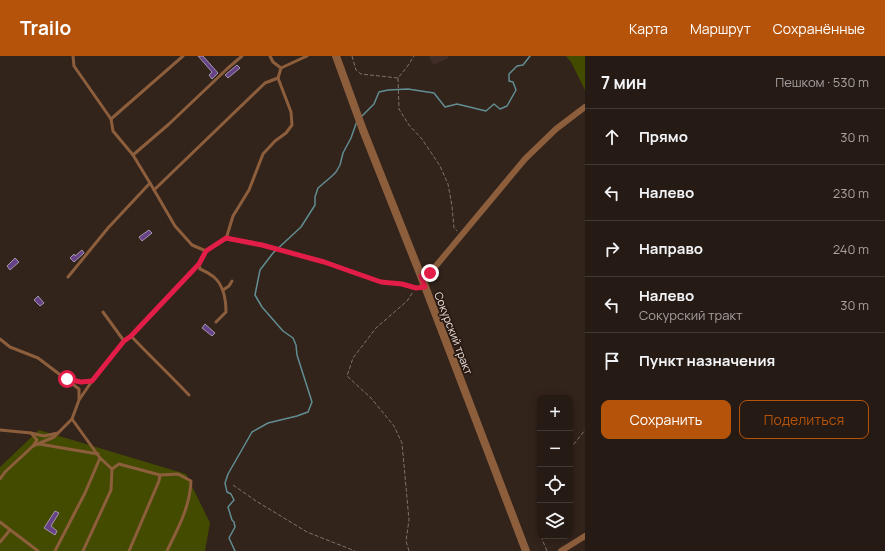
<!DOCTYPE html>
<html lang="ru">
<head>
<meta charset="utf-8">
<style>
	body { margin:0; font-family:Manrope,sans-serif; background:#2e231d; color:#f1f3f6 }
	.controls { position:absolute; right:12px; bottom:12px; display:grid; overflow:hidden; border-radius:8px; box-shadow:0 2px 10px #0003 }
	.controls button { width:36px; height:36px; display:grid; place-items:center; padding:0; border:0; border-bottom:1px solid #423834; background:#261a14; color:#f1f3f6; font:20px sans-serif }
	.stop { position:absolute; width:12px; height:12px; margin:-9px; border:3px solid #e11d48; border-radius:50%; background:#fff }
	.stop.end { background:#e11d48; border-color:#fff; box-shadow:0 1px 4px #0008 }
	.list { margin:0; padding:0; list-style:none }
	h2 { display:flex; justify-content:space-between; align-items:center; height:52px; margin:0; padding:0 16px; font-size:17px }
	h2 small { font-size:13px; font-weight:400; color:#a4a1a0 }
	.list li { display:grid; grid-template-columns:26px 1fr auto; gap:12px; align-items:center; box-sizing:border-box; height:56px; padding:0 16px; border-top:1px solid #423834 }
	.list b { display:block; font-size:15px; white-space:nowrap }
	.list p { margin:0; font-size:13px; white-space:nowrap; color:#a4a1a0 }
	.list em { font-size:13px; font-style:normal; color:#a4a1a0 }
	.actions { display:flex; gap:8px; padding:12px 16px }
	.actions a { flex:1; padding:9px 0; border:1px solid #b45309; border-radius:8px; text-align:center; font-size:14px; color:#b45309 }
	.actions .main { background:#b45309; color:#fff }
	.icon { flex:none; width:22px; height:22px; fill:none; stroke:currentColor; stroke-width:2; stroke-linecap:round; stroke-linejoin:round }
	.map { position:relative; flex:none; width:585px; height:495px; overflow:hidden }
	header { display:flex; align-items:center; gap:24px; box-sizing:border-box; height:56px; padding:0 20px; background:#b45309; color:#fff }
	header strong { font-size:19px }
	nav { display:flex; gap:22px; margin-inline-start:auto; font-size:14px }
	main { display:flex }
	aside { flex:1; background:#261a14 }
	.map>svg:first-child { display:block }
	.industrial { fill:#402d27 }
	.green { fill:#434b00 }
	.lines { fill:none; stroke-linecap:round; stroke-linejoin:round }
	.stream { stroke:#618e93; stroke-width:1.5 }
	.building { fill:#674288; stroke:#a198aa }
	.path { stroke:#80736c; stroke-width:1; stroke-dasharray:4 2; stroke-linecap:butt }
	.service { stroke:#8d5e3c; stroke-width:3 }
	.minor { stroke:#8d5e3c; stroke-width:6 }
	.tertiary { stroke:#8d5e3c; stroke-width:8 }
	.route { stroke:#e11d48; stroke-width:5 }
	.labels { text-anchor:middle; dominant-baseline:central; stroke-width:3.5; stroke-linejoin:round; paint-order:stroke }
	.street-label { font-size:11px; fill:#eee3de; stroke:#281912 }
</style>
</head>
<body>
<header>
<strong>Trailo</strong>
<nav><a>Карта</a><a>Маршрут</a><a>Сохранённые</a></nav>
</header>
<main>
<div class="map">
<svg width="585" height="495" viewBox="0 0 585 495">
	<rect width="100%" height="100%" fill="#32231b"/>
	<polygon class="industrial" points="429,0 448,0 449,2 433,9"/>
	<g class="green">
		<polygon points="566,0 585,0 585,34 571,6"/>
		<polygon points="39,374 186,418 210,467 205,495 0,495 0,411"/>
	</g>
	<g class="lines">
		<g class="stream">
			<polyline points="361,61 374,48 379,36 388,34 408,33 434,37 445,51 457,48 486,55 494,48 500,53 507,50 516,34 513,26 509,25 509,18 517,10 523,9 530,0"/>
			<polyline points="235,495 229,482 235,471 234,466 232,464 228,451 234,444 231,438 227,436 225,427 228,418 252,376 268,367 297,360 308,356 312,346 297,299 296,289 293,282 283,275 262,251 255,239 260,214 273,197 301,171 315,149 315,141 318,132 332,120 336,116 340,109 343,97 351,82 357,65"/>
		</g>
	</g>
	<g class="building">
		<polygon points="198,0 203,0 218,17 212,23 209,19 212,16"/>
		<polygon points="237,9 240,12 228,22 225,19"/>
		<polygon points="149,174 152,177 142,185 139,181"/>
		<polygon points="82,194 84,197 74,206 70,202 74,198 75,200"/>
		<polygon points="15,202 19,206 10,214 7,210"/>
		<polygon points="38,240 44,247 40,250 34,244"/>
		<polygon points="205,268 215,277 212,280 202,272"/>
		<polygon points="55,455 59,457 51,470 57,475 55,479 44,472"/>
	</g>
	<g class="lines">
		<g class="path">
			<polyline points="352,0 356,14 361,18 398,22 407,11 414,0"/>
			<polyline points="398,22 399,53 409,69 422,83 440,110 448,128 452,150 454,172 457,175"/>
			<polyline points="570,393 585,374"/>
			<polyline points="233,429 256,445 307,476 355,495"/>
			<polyline points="543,480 542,483 547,495"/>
			<polyline points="409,495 406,485 409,464 402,387 394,370 371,342 347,320 353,302 376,272 407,245 413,236"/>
		</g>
		<g class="service">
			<polyline points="73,0 74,10 111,63 113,75 133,99 150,127 175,170 192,189 206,195"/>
			<polyline points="270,0 273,6 281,12"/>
			<polyline points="111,63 183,0"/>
			<polyline points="133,99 169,68 228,12 242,0"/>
			<polyline points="154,134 265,27 278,22"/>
			<polyline points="226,183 233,160 249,134 263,98 275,85 286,77 292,69 291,56 278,22 281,12 307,0"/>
			<path d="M199,208L200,213C205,215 210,218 214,221C224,230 226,244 226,256L216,266"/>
			<polyline points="68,221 108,172 150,127"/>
			<polyline points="223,234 229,230 232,225"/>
			<polyline points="103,256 124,285"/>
			<path d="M131,280C150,300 170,319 189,339"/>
			<polyline points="0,283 10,291 38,302 79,333 79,343"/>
			<polyline points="69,324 81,326 92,325"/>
			<polyline points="0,374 31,377 44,380 58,377"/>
			<polyline points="31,377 37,384 33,390"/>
			<polyline points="39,388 98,398"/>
			<path d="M112,413L119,408L160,419L178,418L191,425C190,451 178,472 167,495"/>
			<polyline points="0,423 5,416 33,390 54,381 72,363"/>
			<polyline points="0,466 38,495"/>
			<polyline points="0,486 10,474"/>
			<polyline points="55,495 85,437 100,402"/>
			<polyline points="83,495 111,434 112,413 100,402 72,363 79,344 92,325 124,285 131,280 199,208 206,195 226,183 262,189 323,205 381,226 401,228 416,232 424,231"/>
			<polyline points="129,495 159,425 160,419"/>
		</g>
		<g class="minor">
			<polyline points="421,220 430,217 525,103 556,73 585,51"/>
			<polyline points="561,495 585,480"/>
		</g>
		<polyline class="tertiary" points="336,0 363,74 421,220 526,495"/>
	</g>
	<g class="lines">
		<polyline class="route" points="67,323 81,326 92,325 124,285 131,280 199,208 206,195 226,182 262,189 324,206 381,226 402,228 416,232 425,231 421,220 430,217"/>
	</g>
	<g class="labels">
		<g class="street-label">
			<text transform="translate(454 277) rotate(69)">Сокурский тракт</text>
		</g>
	</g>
</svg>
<div class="controls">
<button>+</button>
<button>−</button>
<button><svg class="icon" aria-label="locate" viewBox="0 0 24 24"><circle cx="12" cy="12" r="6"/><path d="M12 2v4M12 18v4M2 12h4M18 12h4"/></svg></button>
<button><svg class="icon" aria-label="layers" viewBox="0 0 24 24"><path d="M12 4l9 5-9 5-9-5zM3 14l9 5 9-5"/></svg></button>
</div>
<div class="stop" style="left:67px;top:323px"></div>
<div class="stop end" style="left:430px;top:217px"></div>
</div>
<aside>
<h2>7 мин<small>Пешком · 530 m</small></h2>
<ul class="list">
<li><svg class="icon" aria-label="ahead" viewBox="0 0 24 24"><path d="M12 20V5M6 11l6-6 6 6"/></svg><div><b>Прямо</b></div><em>30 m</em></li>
<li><svg class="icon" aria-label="left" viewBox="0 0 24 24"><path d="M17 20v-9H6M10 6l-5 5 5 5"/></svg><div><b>Налево</b></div><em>230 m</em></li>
<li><svg class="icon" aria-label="right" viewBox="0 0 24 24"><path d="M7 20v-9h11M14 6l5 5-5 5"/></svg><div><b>Направо</b></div><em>240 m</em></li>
<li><svg class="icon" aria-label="left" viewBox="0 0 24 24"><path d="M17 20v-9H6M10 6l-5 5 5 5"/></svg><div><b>Налево</b><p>Сокурский тракт</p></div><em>30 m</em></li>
<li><svg class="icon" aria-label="arrive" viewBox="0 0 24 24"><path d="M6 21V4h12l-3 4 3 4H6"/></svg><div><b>Пункт назначения</b></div></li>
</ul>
<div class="actions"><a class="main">Сохранить</a><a>Поделиться</a></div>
</aside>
</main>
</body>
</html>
